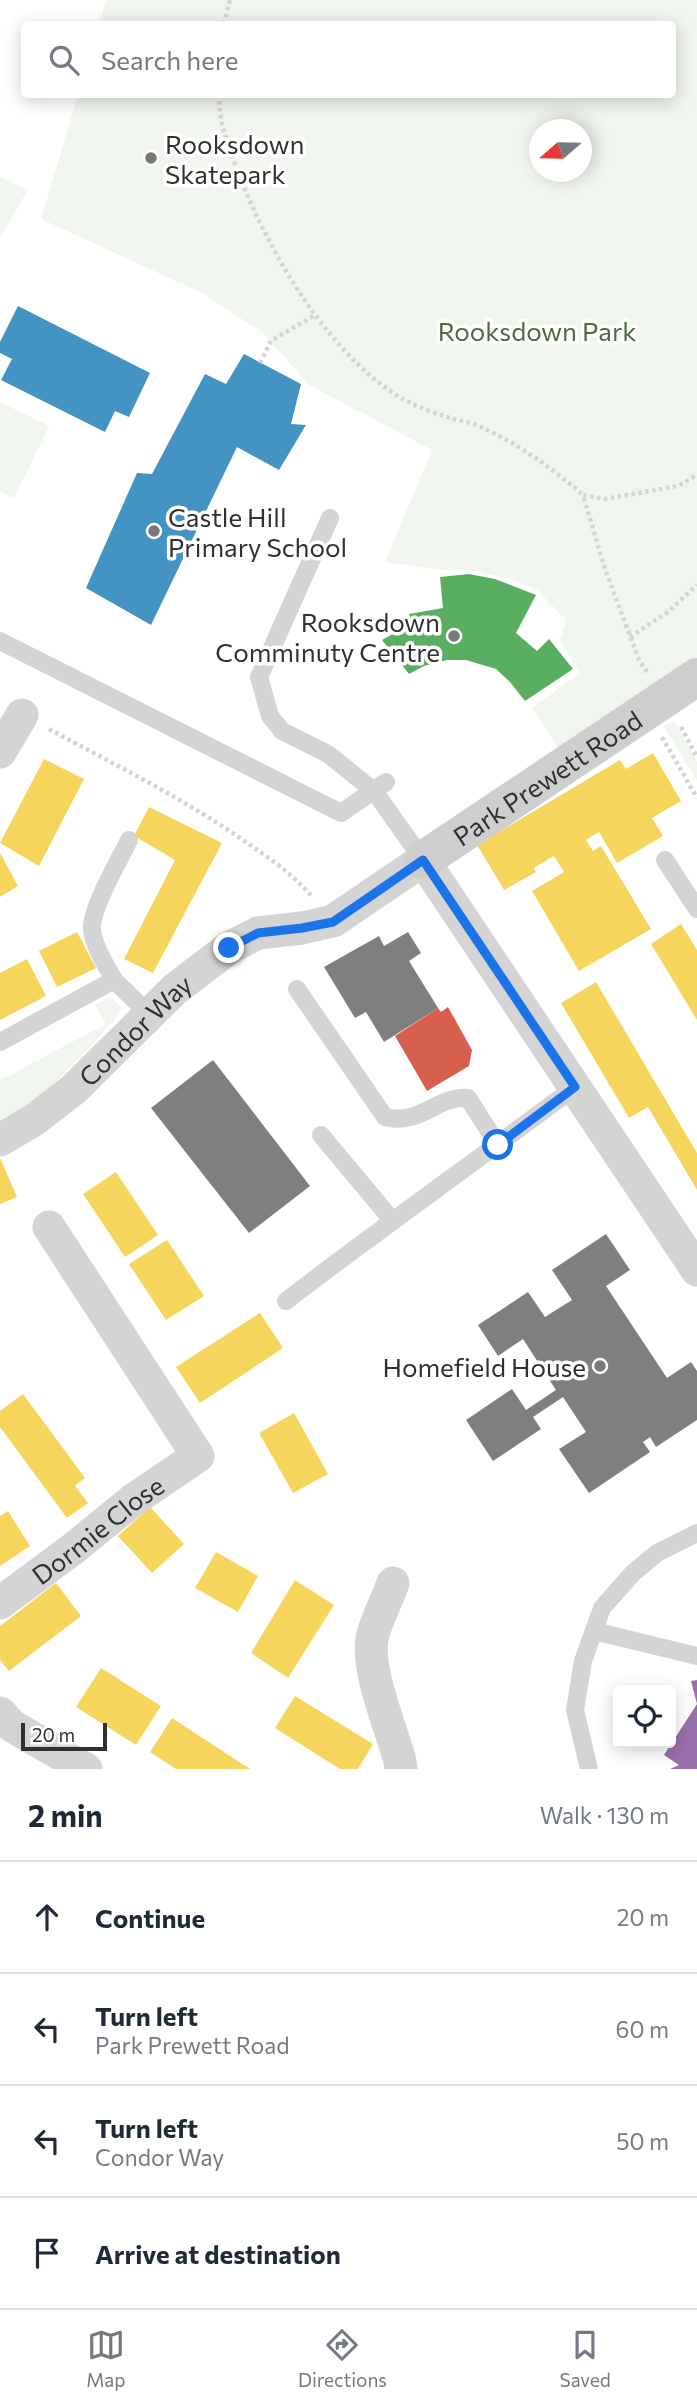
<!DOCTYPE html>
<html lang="en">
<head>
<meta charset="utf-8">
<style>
	body { margin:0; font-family:Commissioner,sans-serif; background:#f6f6f7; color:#1f2937 }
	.controls { position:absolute; right:21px; bottom:21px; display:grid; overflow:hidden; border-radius:7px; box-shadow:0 4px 18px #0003 }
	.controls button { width:63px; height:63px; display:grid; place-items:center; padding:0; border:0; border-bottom:2px solid #e0e1e3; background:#fff; color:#1f2937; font:35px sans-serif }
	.compass { position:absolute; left:529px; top:119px; width:63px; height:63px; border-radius:50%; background:#fff; box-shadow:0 4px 18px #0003; rotate:250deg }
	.scale { position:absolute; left:21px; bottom:18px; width:86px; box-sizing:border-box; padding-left:7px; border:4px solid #303030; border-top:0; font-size:19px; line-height:24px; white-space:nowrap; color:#303030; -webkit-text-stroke:5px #fff; paint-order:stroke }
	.stop { position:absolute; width:21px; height:21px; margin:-16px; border:5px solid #1a73e8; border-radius:50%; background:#fff }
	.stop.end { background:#1a73e8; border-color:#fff; box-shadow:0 2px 7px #0008 }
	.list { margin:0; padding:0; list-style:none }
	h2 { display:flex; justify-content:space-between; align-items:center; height:91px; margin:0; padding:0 28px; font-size:30px }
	h2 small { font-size:23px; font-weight:400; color:#747a83 }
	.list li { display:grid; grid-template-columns:46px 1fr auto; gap:21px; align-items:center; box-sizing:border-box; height:112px; padding:0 28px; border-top:2px solid #e0e1e3 }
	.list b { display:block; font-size:26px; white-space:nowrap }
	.list p { margin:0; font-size:23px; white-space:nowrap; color:#747a83 }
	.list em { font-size:23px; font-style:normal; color:#747a83 }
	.icon { flex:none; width:38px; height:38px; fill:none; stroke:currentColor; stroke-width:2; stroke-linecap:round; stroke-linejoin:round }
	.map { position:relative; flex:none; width:697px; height:1769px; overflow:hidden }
	.search { position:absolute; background:#fff; box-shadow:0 4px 18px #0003; left:21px; right:21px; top:21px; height:77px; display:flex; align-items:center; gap:18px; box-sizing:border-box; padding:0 24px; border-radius:7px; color:#747a83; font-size:26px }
	.sheet { height:539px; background:#fff }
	nav { display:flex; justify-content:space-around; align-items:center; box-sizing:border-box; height:98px; border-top:2px solid #e0e1e3; background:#fff; font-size:19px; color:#747a83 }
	nav a { display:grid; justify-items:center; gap:4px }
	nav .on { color:#787878 }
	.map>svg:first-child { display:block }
	.green { fill:#f0f5ed; fill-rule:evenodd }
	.homes { fill:#f6d55c }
	.shops { fill:#d6604d }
	.offices { fill:#9970ab }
	.schools { fill:#4393c3 }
	.public { fill:#5aae61 }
	.building { fill:#7f7f7f }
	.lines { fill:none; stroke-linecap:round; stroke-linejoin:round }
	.path { stroke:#d4d4d4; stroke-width:4.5; stroke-dasharray:3.5 3.5; stroke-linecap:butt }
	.lane { stroke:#d4d4d4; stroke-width:18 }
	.street { stroke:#d4d4d4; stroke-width:33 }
	.secondary { stroke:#cecece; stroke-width:38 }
	.route { stroke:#1a73e8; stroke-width:9 }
	.poi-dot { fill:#787878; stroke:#fff; stroke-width:2.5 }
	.labels { text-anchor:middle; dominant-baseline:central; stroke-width:7; stroke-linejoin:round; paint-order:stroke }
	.poi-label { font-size:26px; fill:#303030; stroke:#fff; text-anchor:start }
	.park-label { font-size:26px; fill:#4c6a3f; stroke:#fff }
	.street-label { font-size:26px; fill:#303030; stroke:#fff }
</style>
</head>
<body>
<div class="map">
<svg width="697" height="1769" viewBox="0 0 697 1769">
	<rect width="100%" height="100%" fill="#fff"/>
	<g class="green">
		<path d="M106,0H697V672L564,757L532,708L580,673L560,640L567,621L536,589L510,579L476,571L444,570L385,562L432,450L309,385L263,333L202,293L41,219L78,95L672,94V24H99ZM540,130H582V172H540Z"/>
		<polygon points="0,177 28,190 0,237"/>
		<polygon points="0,402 49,426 14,498 0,491"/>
		<polygon points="674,721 697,762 697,781 664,727"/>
		<path d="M111,997L121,1008L115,1020C82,1053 44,1103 0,1119V1080L106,1024L95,1005Z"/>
	</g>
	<g class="homes">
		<polygon points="653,753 681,801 652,818 663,836 617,863 599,832 586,840 593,851 601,846 651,929 579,971 532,891 564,872 554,856 534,868 536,872 504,890 477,845 620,760 626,769"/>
		<polygon points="44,759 84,779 39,866 0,843"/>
		<polygon points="149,807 222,843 153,973 124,959 175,860 134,836"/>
		<polygon points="0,853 18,886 0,897"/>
		<polygon points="681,924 697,950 697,1020 651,944"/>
		<polygon points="77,932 96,968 57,987 39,951"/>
		<polygon points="27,959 46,996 0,1020 0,973"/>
		<polygon points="596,982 697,1153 697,1190 648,1107 629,1118 561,1003"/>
		<polygon points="0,1158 17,1197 0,1204"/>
		<polygon points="116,1172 158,1235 125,1257 83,1194"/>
		<polygon points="167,1240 204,1296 166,1320 129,1264"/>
		<polygon points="260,1313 283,1348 200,1403 176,1367"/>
		<polygon points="23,1394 85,1478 75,1486 88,1503 67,1518 0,1427 0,1411"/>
		<polygon points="294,1413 328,1474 293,1493 259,1433"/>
		<polygon points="150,1507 184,1544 152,1573 118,1536"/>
		<polygon points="8,1511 30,1546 0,1566 0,1516"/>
		<polygon points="216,1552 258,1576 238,1612 195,1588"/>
		<polygon points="295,1580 334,1605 288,1678 251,1653"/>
		<polygon points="56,1583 81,1616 9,1671 0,1660 0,1626"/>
		<polygon points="101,1668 161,1706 136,1745 76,1707"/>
		<polygon points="295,1696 373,1744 358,1769 340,1769 275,1728"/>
		<polygon points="172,1718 250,1769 176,1769 150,1752"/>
	</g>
	<polygon class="shops" points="448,1007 472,1050 469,1066 427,1091 395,1036 438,1008 441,1012"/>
	<polygon class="offices" points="697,1680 697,1769 670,1769 679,1765 664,1755 697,1704 691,1681"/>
	<g class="schools">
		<polygon points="18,306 150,373 129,417 115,411 105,432 1,380 12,359 0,353 0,342"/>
		<polygon points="244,354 301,384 291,424 306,425 279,470 237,447 151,625 86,588 137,473 152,474 205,374 226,384"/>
	</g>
	<polygon class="public" points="469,574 495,579 536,595 516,633 537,651 549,639 573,669 525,701 510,682 496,669 466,660 447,660 424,666 409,674 382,640 412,623 409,614 443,608 440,577"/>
	<g class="building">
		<polygon points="408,932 421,953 409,961 438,1008 384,1042 366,1012 355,1018 324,967 379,936 384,946"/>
		<polygon points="213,1060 310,1186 249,1233 151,1108"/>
		<polygon points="606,1234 630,1270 606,1286 667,1378 691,1362 697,1371 697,1420 656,1447 650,1437 643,1442 650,1452 589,1493 559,1449 586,1432 563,1397 533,1417 541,1429 493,1461 466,1420 512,1389 526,1410 556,1390 523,1339 498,1356 478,1325 528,1292 545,1317 572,1300 552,1270"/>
	</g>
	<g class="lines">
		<g class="path">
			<polyline points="224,24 230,0"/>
			<path d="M218,94C220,107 220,120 224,131C250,221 319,349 401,398C415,406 434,413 450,418C460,421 472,422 481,427C518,444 552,468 583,495"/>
			<polyline points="260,363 271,341 315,315"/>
			<polyline points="630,637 668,612 697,585"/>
			<polyline points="647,672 639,660 605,569 583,495 605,499 678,486 697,475"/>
			<polyline points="681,727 697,757"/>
			<path d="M49,729C117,766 187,800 250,845C272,860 295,876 312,897"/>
			<polyline points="662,737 697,798"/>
		</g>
		<g class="lane">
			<polyline points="330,518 259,677 270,716 282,731 328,754 374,791 423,860"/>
			<polyline points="0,641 341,813 386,782"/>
			<polyline points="665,860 697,909"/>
			<path d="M114,980C106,965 94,947 92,930C90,910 119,861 129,840"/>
			<path d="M297,989L385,1117C421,1126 438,1095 468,1098L498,1145"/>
			<polyline points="0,1042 114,980 149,1014"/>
			<polyline points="321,1135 392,1220"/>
			<path d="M286,1301C381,1228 479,1159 575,1087"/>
			<polyline points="594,1631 697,1656"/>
			<polyline points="589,1769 575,1710 583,1661 602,1608 633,1573 657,1553 697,1533"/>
		</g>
		<g class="street">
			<polyline points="0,752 22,715"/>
			<path id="s1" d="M0,1140L34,1120L74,1089L175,989L229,948L258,933L302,928L333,921L423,860L697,1270"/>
			<path d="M393,1583C387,1600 378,1617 373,1634C364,1665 391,1728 400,1761L401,1769"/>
			<path id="s2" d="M0,1603L74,1548L133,1500L198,1456L49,1227"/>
			<polyline points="0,1713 12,1726 86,1769"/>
		</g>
		<path class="secondary" id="s3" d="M423,860L697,677"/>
	</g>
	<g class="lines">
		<polyline class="route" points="229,948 258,933 302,928 333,922 423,860 575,1087 498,1145"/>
	</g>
	<g class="poi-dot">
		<circle cx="151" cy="158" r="7"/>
		<circle cx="154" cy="531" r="7"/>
		<circle cx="454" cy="636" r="7"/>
		<circle cx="600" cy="1366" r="7"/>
	</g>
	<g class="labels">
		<g class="poi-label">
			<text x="165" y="143">Rooksdown<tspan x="165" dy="30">Skatepark</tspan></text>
			<text x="168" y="516">Castle Hill<tspan x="168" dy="30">Primary School</tspan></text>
			<text x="440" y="621" text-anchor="end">Rooksdown<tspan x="440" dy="30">Comminuty Centre</tspan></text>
			<text x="586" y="1366" text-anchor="end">Homefield House</text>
		</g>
		<g class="park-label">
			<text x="537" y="330">Rooksdown Park</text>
		</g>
		<g class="street-label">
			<text stroke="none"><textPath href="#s3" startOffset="149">Park Prewett Road</textPath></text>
			<text stroke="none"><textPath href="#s1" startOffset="175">Condor Way</textPath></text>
			<text stroke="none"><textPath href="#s2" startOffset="122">Dormie Close</textPath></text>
		</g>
	</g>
</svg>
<div class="controls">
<button><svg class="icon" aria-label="locate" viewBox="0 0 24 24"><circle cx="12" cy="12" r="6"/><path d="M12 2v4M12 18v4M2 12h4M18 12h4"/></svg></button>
</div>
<svg class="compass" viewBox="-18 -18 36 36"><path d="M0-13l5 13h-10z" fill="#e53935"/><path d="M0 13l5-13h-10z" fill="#747a83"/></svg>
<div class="scale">20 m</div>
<div class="stop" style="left:498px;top:1145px"></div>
<div class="stop end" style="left:229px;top:948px"></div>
<div class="search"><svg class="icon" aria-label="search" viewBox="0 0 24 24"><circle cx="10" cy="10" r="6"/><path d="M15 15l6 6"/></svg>Search here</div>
</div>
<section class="sheet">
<h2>2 min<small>Walk · 130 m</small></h2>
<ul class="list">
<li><svg class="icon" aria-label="ahead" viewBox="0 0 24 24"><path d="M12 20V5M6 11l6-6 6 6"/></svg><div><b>Continue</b></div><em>20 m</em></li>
<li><svg class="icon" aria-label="left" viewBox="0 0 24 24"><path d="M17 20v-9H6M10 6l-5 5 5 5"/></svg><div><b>Turn left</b><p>Park Prewett Road</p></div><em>60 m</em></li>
<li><svg class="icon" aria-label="left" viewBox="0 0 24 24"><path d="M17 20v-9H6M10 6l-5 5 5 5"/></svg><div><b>Turn left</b><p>Condor Way</p></div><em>50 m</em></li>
<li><svg class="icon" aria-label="arrive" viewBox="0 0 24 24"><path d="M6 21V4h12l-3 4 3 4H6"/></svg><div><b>Arrive at destination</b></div></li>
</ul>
</section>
<nav>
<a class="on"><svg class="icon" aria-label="map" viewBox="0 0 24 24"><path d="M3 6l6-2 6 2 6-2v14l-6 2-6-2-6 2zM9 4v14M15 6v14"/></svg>Map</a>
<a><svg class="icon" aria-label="directions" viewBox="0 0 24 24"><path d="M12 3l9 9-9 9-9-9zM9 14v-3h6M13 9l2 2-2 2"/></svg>Directions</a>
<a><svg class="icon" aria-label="saved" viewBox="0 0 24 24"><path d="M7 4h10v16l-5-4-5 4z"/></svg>Saved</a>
</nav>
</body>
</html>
